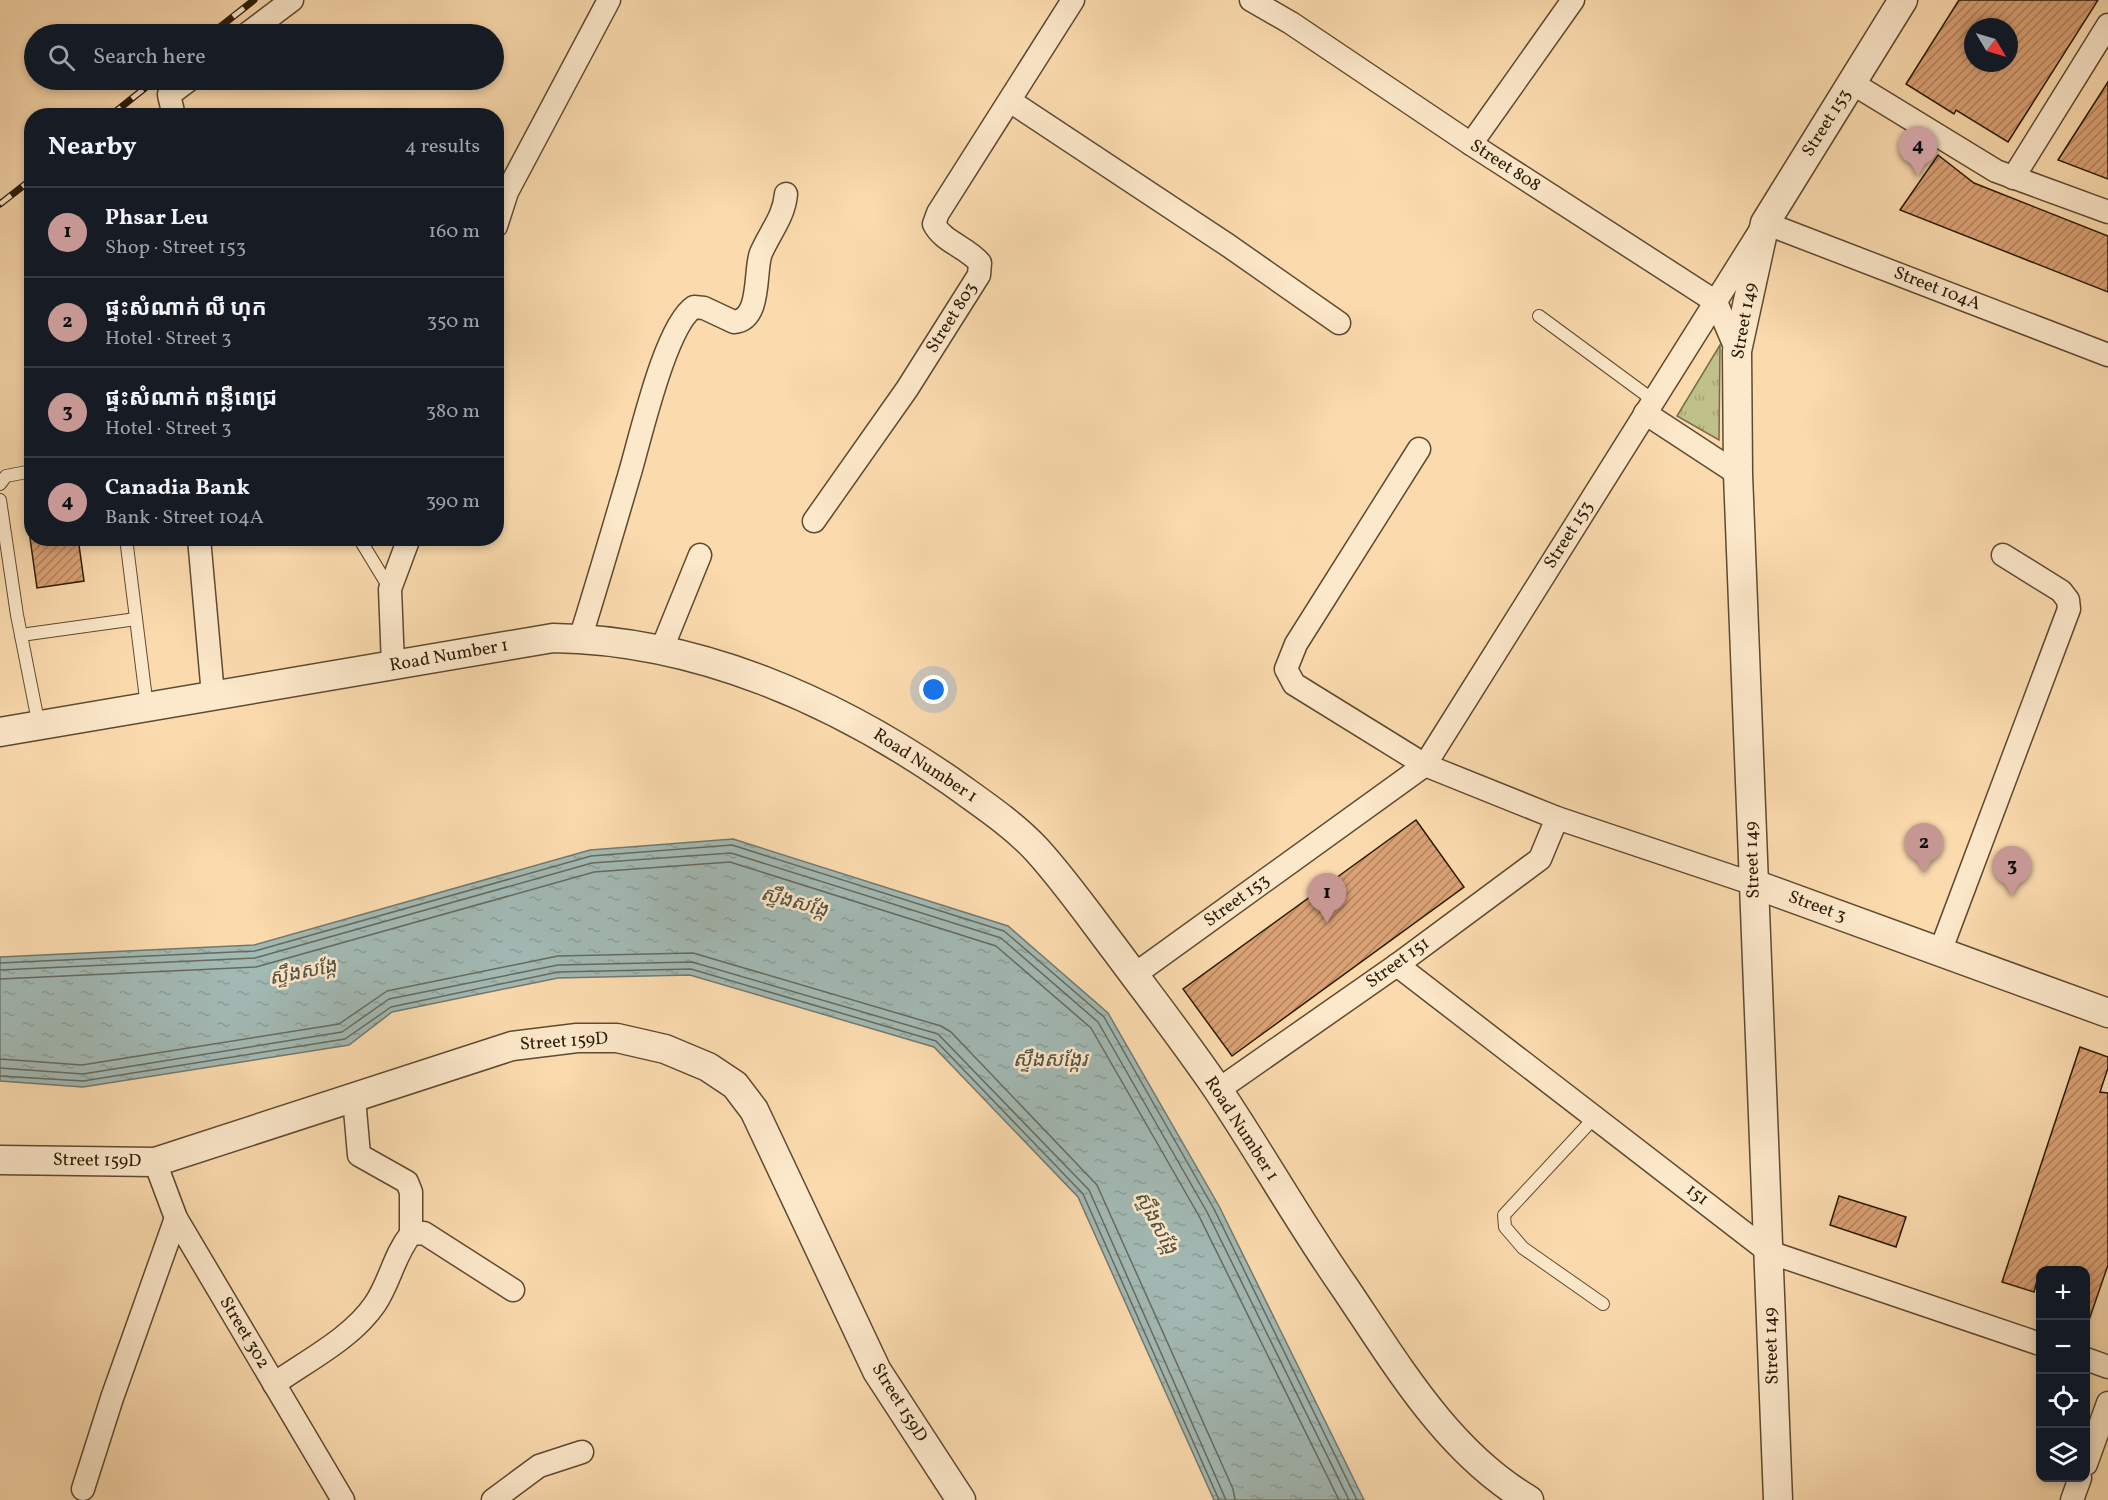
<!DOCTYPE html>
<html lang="en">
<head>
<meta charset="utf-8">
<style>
	body { margin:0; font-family:Vollkorn,"Noto Sans Khmer",serif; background:#242831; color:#f1f3f6 }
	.controls { position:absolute; right:18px; bottom:18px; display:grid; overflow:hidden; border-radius:12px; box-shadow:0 3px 9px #0003 }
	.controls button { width:54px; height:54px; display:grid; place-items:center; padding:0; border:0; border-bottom:2px solid #363941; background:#171b24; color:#f1f3f6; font:30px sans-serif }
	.compass { position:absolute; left:1964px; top:18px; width:54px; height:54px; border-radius:50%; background:#171b24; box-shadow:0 3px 9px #0003; rotate:128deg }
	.you { position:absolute; left:934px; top:690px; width:21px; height:21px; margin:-15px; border:4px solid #fff; border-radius:50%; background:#1a73e8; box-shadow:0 0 0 9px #1a73e833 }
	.badge { display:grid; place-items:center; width:39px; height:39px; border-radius:50%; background:#c59692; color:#111; font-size:20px; font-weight:700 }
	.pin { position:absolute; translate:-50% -50px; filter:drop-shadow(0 2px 3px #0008) }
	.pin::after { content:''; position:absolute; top:32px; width:21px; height:18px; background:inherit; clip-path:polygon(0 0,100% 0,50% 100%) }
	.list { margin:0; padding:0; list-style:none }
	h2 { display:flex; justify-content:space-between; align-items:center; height:78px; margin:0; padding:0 24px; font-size:26px }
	h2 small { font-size:20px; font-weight:400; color:#9ea1a6 }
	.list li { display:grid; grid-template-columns:39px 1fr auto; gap:18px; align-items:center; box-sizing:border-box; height:90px; padding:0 24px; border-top:2px solid #363941 }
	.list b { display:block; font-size:22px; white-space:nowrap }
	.list p { margin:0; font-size:20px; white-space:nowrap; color:#9ea1a6 }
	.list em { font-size:20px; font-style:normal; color:#9ea1a6 }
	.icon { flex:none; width:33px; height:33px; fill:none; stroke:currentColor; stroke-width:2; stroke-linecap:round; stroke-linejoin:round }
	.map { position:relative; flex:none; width:2108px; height:1500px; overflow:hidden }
	.search { position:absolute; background:#171b24; box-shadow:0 3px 9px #0003; left:24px; top:24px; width:480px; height:66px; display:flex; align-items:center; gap:15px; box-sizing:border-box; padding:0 21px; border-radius:33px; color:#9ea1a6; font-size:22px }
	.panel { position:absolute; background:#171b24; box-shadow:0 3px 9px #0003; left:24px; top:108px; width:480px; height:438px; border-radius:24px }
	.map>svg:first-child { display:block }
	.grass { fill:url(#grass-tufts); stroke:#746d48; stroke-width:1.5 }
	.water { fill:url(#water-ripples); stroke:#72796e; stroke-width:1.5 }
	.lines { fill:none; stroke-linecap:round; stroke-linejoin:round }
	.shore { stroke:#666a5d; stroke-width:1.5 }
	.building { fill:url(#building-hatch); stroke:#291a06; stroke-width:1.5; fill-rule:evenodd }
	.service-casing { stroke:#5e4a30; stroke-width:14 }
	.minor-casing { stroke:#5e4a30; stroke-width:25 }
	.tertiary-casing { stroke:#5e4a30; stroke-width:31 }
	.service { stroke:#fce8ca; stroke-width:12 }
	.minor { stroke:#fce8ca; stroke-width:22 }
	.tertiary { stroke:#fce8ca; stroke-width:28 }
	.rail-casing { stroke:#291a06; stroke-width:7 }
	.rail { stroke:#fce8ca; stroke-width:4.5; stroke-dasharray:14; stroke-linecap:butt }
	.labels { text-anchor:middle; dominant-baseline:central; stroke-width:5; stroke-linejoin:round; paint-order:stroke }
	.street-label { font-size:18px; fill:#291a06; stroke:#fce8ca }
	.water-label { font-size:20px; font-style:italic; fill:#535243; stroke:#fce8ca }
</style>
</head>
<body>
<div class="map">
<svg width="2108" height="1500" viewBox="0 0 2108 1500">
	<defs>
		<pattern id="grass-tufts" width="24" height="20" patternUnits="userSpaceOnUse" patternTransform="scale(1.5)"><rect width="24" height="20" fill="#bfc08a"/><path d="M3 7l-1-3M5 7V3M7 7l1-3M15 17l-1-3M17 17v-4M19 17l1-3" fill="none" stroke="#a4a476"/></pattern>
		<pattern id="water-ripples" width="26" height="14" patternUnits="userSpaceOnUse" patternTransform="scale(1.5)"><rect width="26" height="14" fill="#a2b9b4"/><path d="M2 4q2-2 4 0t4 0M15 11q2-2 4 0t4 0" fill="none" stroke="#8c9e99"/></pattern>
		<pattern id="building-hatch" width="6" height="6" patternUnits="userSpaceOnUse" patternTransform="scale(1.5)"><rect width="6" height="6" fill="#daa174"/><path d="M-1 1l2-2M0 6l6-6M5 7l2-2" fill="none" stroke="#b1825d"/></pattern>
	</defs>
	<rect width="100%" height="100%" fill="#fbdbae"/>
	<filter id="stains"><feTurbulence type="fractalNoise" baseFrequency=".00333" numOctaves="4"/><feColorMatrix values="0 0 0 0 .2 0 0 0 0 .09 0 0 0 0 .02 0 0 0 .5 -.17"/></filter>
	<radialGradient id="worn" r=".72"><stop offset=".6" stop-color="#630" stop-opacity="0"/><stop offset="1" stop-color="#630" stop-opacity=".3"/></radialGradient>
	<polygon class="grass" points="1720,345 1719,440 1677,416"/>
	<polygon class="water" points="733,839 1008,926 1108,1013 1219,1206 1364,1500 1214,1500 1078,1197 934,1047 690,975 558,978 392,1012 349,1045 83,1087 0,1081 0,957 254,945 590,850"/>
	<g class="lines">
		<g class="shore">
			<polyline points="0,963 255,951 591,856 732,845 1004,931 1104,1017 1214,1209 1357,1500"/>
			<polyline points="0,970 255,958 592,863 731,853 1001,938 1098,1022 1207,1212 1349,1500"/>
			<polyline points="0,979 256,967 594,872 730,862 996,946 1091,1028 1199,1216 1339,1500"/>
			<polyline points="0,1059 82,1065 339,1024 387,991 558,956 693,953 941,1026 951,1032 1097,1185 1233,1489 1235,1500"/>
			<polyline points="0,1068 83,1074 342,1032 389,999 558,965 692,962 938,1034 1089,1190 1226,1500"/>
			<polyline points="0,1076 83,1081 345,1039 391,1007 558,972 691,969 936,1041 1083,1194 1219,1500"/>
		</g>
	</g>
	<g class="building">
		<path d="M1959,0H2098L2008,142L1956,110L1954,114L1906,84ZM1973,27H2009V63H1973Z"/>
		<polygon points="2108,82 2108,179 2058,160"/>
		<polygon points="1938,155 1974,183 2108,236 2108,292 1900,210"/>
		<polygon points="30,538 78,538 84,581 37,588"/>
		<polygon points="1416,820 1464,887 1232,1056 1183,989"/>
		<polygon points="2080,1047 2108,1057 2108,1068 2100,1092 2108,1093 2108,1265 2088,1323 2085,1322 2085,1270 2040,1270 2034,1292 2002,1282"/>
		<polygon points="1839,1196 1906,1217 1896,1247 1830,1225"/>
	</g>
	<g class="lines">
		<g class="service-casing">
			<g id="service">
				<polyline points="1539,316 1653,400"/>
				<polyline points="0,484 6,476 32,471"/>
				<polyline points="0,500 17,615 39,726"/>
				<polyline points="126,538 147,707"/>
				<polyline points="359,538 390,589"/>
				<polyline points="21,635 136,619"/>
				<polyline points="1596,1116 1504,1215 1505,1227 1523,1248 1603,1304"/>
			</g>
		</g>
		<g class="minor-casing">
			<g id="minor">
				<polyline points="1251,0 1291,23 1471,144 1716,302 1737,351"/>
				<polyline points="247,34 292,0"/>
				<polyline points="1852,83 1996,171 2108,212"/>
				<polyline points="1010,101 1229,246 1339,323"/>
				<polyline points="174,116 169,95 189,80"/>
				<polyline points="1471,144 1573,0"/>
				<polyline points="2013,178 2108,25"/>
				<polyline points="496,226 507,192 609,0"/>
				<polyline points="1645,413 1738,474"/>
				<polyline points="1419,449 1296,644 1286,669 1294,684 1425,765 1557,818 1754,884"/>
				<path d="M814,521L907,389L979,275L980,263C967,247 943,242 934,224L938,213L1073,0"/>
				<polyline points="199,538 213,695"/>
				<path d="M580,639C597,585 613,530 629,476C640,440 665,326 694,307L704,308L734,322C762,320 754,270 761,253C770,232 784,217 786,194"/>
				<polyline points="661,651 700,555"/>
				<polyline points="393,666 390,589 409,538"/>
				<polyline points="1940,952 2069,609 2068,600 2061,591 2003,555"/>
				<polyline points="1397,965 1769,1252 2040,1344"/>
				<polyline points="1134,975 1425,765 1765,223 2108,355"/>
				<polyline points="1218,1090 1397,965 1540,859 1557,818"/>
				<polyline points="354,1098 359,1155 407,1182 411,1192 411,1234"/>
				<polyline points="155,1162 176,1218 343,1500"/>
				<polyline points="2086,1359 2108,1367"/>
				<path d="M274,1384C308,1360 352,1338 375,1304C390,1282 394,1255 411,1234L424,1233L513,1290"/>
				<polyline points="2086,1464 2108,1403"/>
				<polyline points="83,1489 112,1398 176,1218"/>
				<polyline points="493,1500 539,1466 582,1452"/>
				<polyline points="2072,1500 2080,1478"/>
			</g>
		</g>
		<g class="tertiary-casing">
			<g id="tertiary">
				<path d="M0,732L553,638C698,640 835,701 952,782C981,803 1013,824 1037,850C1066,882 1091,918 1117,952C1151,998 1186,1043 1218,1090C1261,1154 1299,1222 1343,1285C1396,1363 1446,1451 1529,1500"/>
				<polyline points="1754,884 2108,1013"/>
				<polyline points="0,1160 155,1162 512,1046 577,1038 617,1038 665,1049 708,1067 735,1085 754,1110 877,1371 961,1500"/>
				<polyline points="1778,1500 1738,474 1737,351 1765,223 1903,0"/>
			</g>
		</g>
		<use href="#service" class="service"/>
		<use href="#minor" class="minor"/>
		<use href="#tertiary" class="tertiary"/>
		<g class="rail-casing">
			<g id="rail">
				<polyline points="211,34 254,0"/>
				<polyline points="110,116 155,80"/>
				<polyline points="0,204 32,179"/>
			</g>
		</g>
		<use href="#rail" class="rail"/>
	</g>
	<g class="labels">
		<g class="street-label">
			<text transform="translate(1827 123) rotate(-58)">Street 153</text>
			<text transform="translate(1505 166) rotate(33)">Street 808</text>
			<text transform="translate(1937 289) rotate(21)">Street 104A</text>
			<text transform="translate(952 318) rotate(-58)">Street 803</text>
			<text transform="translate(1745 321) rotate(-80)">Street 149</text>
			<text transform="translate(1569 535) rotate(-58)">Street 153</text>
			<text transform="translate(449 656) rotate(-10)">Road Number 1</text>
			<text transform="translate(925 766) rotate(33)">Road Number 1</text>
			<text transform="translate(1753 860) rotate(-92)">Street 149</text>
			<text transform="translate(1237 901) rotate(-36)">Street 153</text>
			<text transform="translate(1817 907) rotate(20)">Street 3</text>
			<text transform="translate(1398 963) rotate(-36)">Street 151</text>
			<text transform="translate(564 1042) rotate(-4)">Street 159D</text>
			<text transform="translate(1241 1129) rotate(57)">Road Number 1</text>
			<text transform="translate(97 1161) rotate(1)">Street 159D</text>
			<text transform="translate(1697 1195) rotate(38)">151</text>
			<text transform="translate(244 1333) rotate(59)">Street 302</text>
			<text transform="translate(1772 1346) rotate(-92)">Street 149</text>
			<text transform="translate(899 1403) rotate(58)">Street 159D</text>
		</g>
		<g class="water-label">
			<text transform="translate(794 903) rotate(15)">ស្ទឹងសង្កែ</text>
			<text transform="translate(303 973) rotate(-11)">ស្ទឹងសង្កែ</text>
			<text x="1050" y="1061">ស្ទឹងសង្កែរ</text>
			<text transform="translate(1155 1223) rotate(62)">ស្ទឹងសង្កែ</text>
		</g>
	</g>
	<rect width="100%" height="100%" filter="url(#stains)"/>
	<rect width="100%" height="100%" fill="url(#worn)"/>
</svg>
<div class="controls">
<button>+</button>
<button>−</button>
<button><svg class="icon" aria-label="locate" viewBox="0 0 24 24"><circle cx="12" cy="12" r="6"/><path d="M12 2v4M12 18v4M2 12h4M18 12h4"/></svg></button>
<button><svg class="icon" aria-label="layers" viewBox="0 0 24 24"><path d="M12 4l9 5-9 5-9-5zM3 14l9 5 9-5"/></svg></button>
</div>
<svg class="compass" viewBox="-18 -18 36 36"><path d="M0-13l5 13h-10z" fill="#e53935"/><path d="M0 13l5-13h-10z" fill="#9ea1a6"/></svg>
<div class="you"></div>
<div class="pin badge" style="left:1327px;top:923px">1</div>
<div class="pin badge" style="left:1924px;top:873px">2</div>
<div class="pin badge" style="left:2012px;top:896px">3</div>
<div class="pin badge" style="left:1918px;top:176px">4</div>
<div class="search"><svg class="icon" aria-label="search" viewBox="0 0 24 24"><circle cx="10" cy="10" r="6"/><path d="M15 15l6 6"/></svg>Search here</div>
<section class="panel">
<h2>Nearby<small>4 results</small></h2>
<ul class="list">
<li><span class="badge">1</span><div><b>Phsar Leu</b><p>Shop · Street 153</p></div><em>160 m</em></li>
<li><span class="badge">2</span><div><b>ផ្ទះសំណាក់ លី ហុក</b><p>Hotel · Street 3</p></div><em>350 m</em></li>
<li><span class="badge">3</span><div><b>ផ្ទះសំណាក់ ពន្លឺពេជ្រ</b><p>Hotel · Street 3</p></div><em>380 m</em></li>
<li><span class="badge">4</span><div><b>Canadia Bank</b><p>Bank · Street 104A</p></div><em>390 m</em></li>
</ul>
</section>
</div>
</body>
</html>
